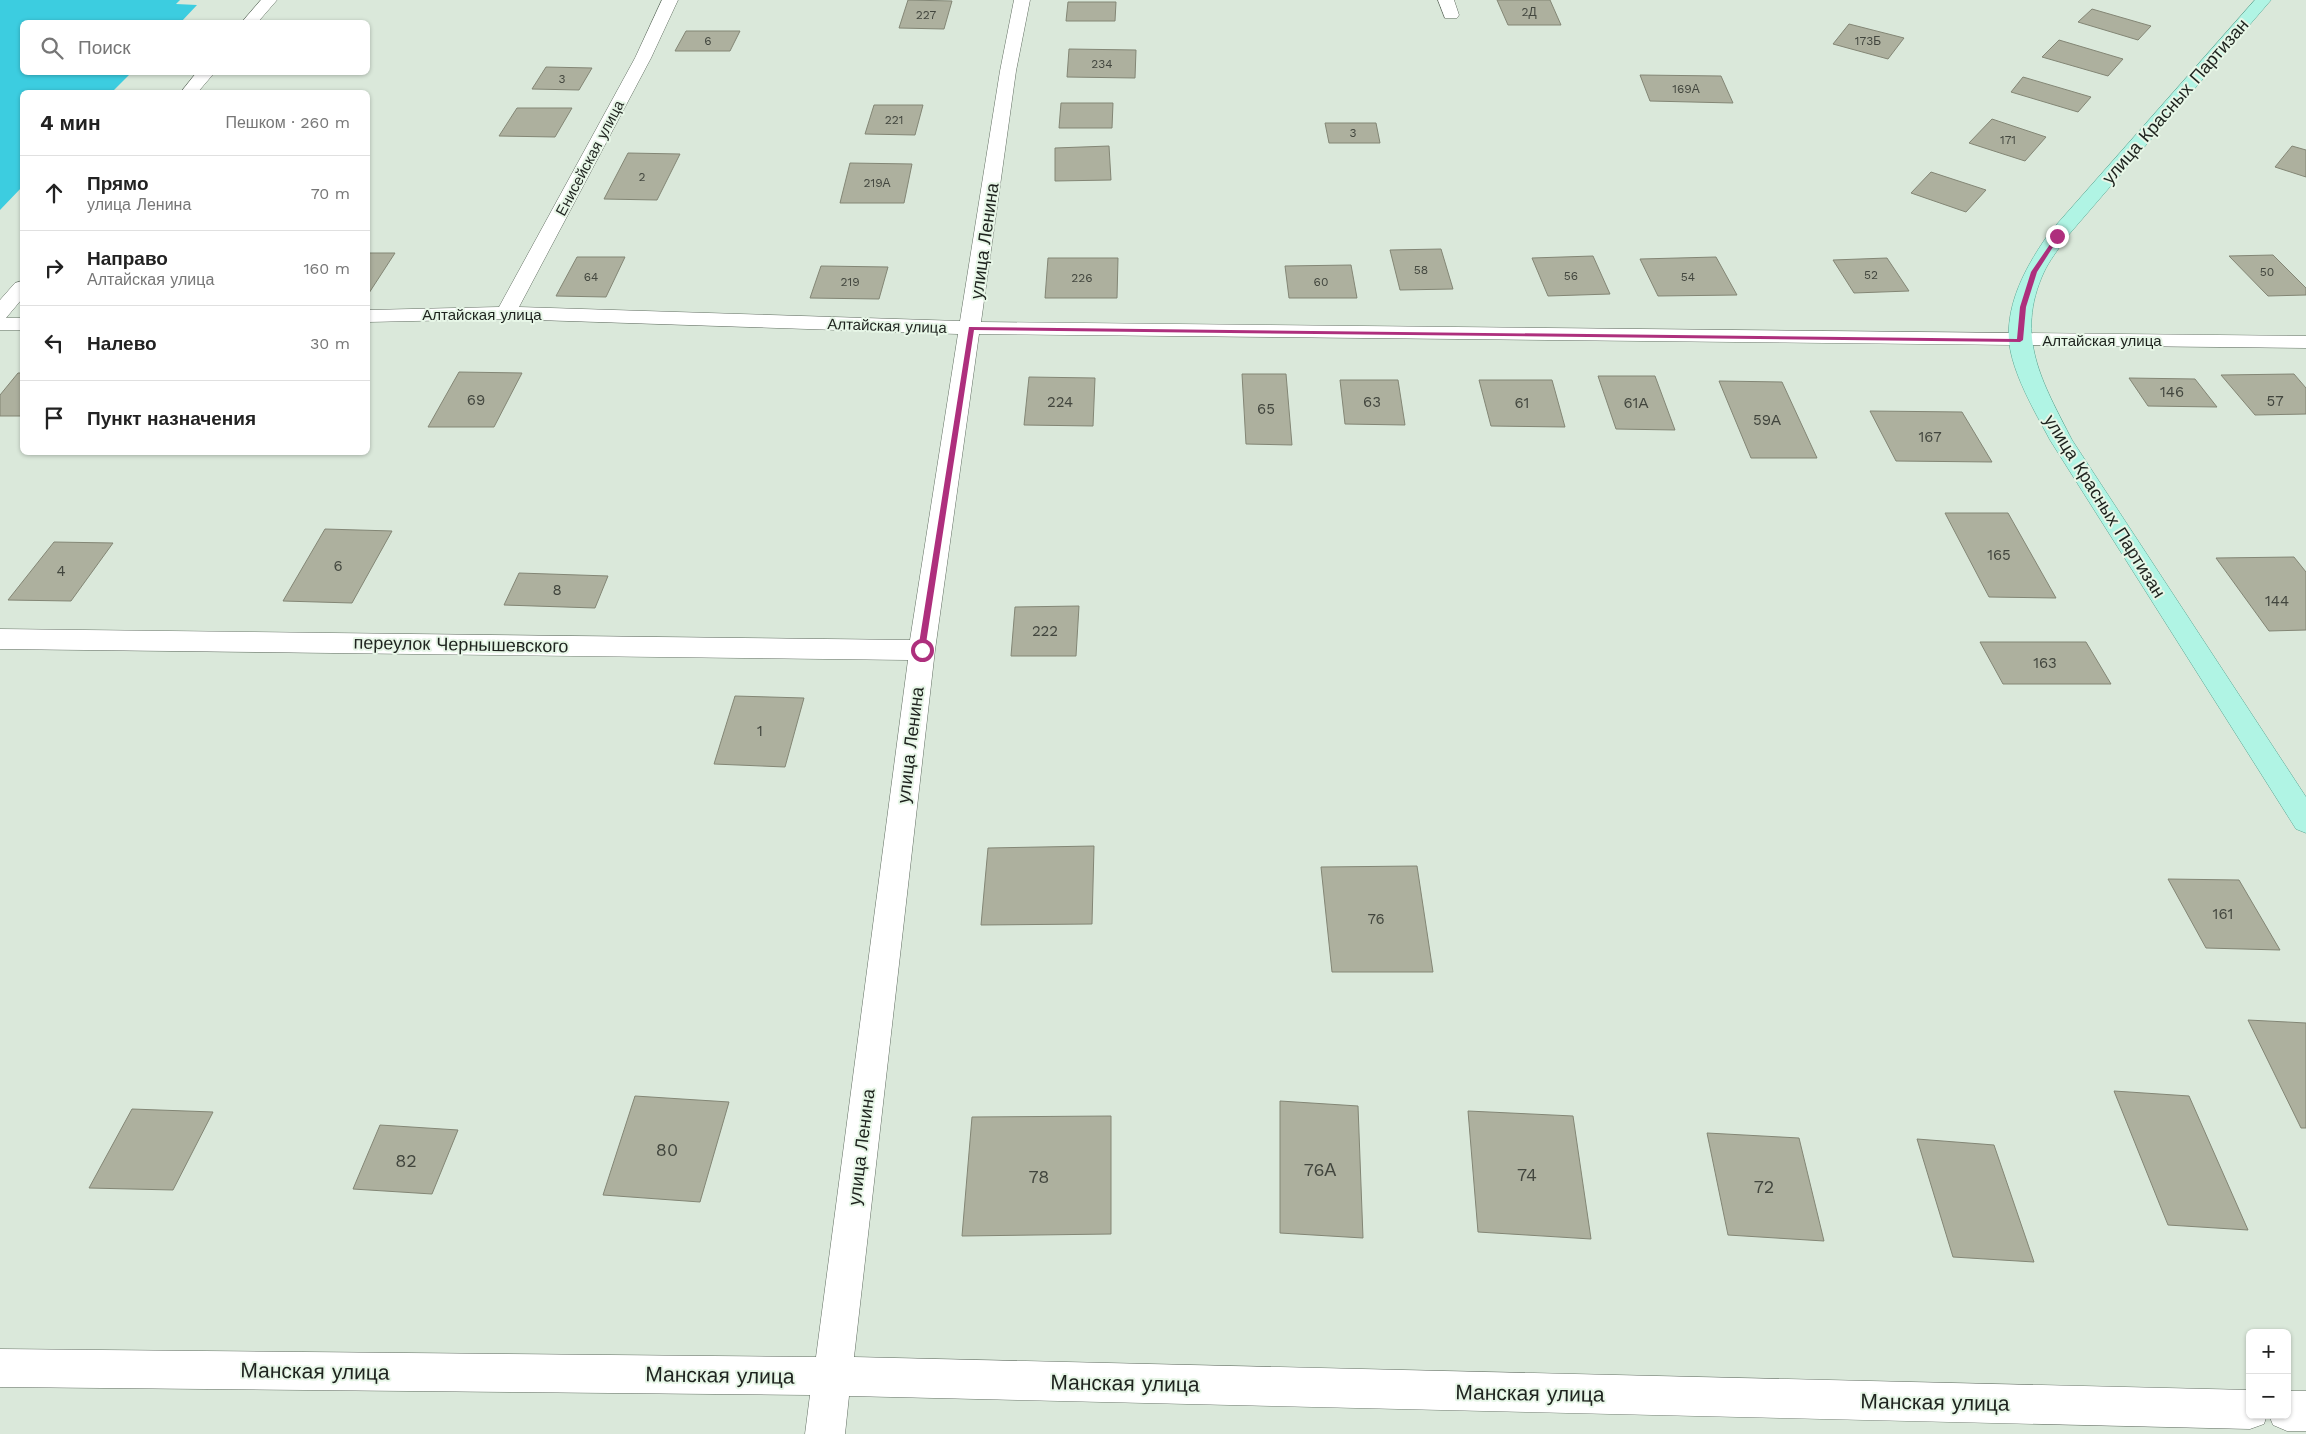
<!DOCTYPE html>
<html lang="ru">
<head>
<meta charset="utf-8">
<style>
	body { margin:0; font-family:"Work Sans",sans-serif; background:#f6f6f6; color:#222 }
	.controls { position:absolute; right:15px; bottom:15px; display:grid; overflow:hidden; border-radius:8px; box-shadow:0 1px 4px #0004 }
	.controls button { width:45px; height:45px; display:grid; place-items:center; padding:0; border:0; border-bottom:1px solid #e0e0e0; background:#fff; color:#222; font:25px sans-serif }
	.stop { position:absolute; width:15px; height:15px; margin:-11px; border:4px solid #ae2f7d; border-radius:50%; background:#fff }
	.stop.end { background:#ae2f7d; border-color:#fff; box-shadow:0 1px 5px #0008 }
	.list { margin:0; padding:0; list-style:none }
	h2 { display:flex; justify-content:space-between; align-items:center; height:65px; margin:0; padding:0 20px; font-size:21px }
	h2 small { font-size:16px; font-weight:400; color:#767676 }
	.list li { display:grid; grid-template-columns:32px 1fr auto; gap:15px; align-items:center; box-sizing:border-box; height:75px; padding:0 20px; border-top:1px solid #e0e0e0 }
	.list b { display:block; font-size:19px; white-space:nowrap }
	.list p { margin:0; font-size:16px; white-space:nowrap; color:#767676 }
	.list em { font-size:16px; font-style:normal; color:#767676 }
	.icon { flex:none; width:28px; height:28px; fill:none; stroke:currentColor; stroke-width:2; stroke-linecap:round; stroke-linejoin:round }
	.map { position:relative; flex:none; width:2306px; height:1434px; overflow:hidden }
	.search { position:absolute; background:#fff; box-shadow:0 1px 4px #0004; left:20px; top:20px; width:350px; height:55px; display:flex; align-items:center; gap:12px; box-sizing:border-box; padding:0 18px; border-radius:8px; color:#767676; font-size:19px }
	.panel { position:absolute; background:#fff; box-shadow:0 1px 4px #0004; left:20px; top:90px; width:350px; height:365px; border-radius:8px }
	.map>svg:first-child { display:block }
	.water { fill:#3ccde0 }
	.building { fill:#adb09e; stroke:#838675 }
	.lines { fill:none; stroke-linecap:round; stroke-linejoin:round }
	.minor-casing { stroke:#626e62; stroke-width:1 }
	.major-casing { stroke:#5ba693; stroke-width:1 }
	.minor { fill:#fff; fill-rule:evenodd }
	.major { fill:#b0f4e4; fill-rule:evenodd }
	.route { fill:#ae2f7d }
	.labels { text-anchor:middle; dominant-baseline:central; stroke-width:4; stroke-linejoin:round; paint-order:stroke }
	.far-number-label { font-size:12px; fill:#42463e }
	.far-street-label { font-size:15px; fill:#1e231e; stroke:#e7f6e7 }
	.number-label { font-size:15px; fill:#42463e }
	.street-label { font-size:18px; fill:#1e231e; stroke:#e7f6e7 }
	.near-number-label { font-size:18px; fill:#42463e }
	.near-street-label { font-size:21px; fill:#1e231e; stroke:#e7f6e7 }
</style>
</head>
<body>
<div class="map">
<svg width="2306" height="1434" viewBox="0 0 2306 1434">
	<rect width="100%" height="100%" fill="#dae8da"/>
	<polygon class="water" points="0,0 180,0 176,4 197,5 181,22 22,22 22,72 131,73 112,92 22,92 22,187 0,210"/>
	<g class="building">
		<polygon points="908,0 952,1 944,29 899,28"/>
		<polygon points="1497,0 1550,0 1561,25 1508,25"/>
		<polygon points="1068,2 1116,2 1115,21 1066,21"/>
		<polygon points="2092,9 2151,26 2138,40 2078,22"/>
		<polygon points="1849,24 1904,38 1888,59 1833,44"/>
		<polygon points="686,31 740,31 730,51 675,51"/>
		<polygon points="2059,40 2123,59 2108,76 2042,57"/>
		<polygon points="1069,49 1136,50 1135,78 1067,77"/>
		<polygon points="546,67 592,68 579,90 532,89"/>
		<polygon points="1640,75 1721,76 1733,103 1650,101"/>
		<polygon points="2023,77 2091,97 2078,112 2011,92"/>
		<polygon points="1061,103 1113,103 1112,128 1059,128"/>
		<polygon points="874,105 923,105 915,135 865,134"/>
		<polygon points="517,108 572,108 555,137 499,136"/>
		<polygon points="1992,119 2046,137 2025,161 1969,143"/>
		<polygon points="1325,123 1376,123 1380,143 1329,143"/>
		<polygon points="1109,146 1111,180 1055,181 1055,148"/>
		<polygon points="2292,146 2306,150 2306,177 2275,167"/>
		<polygon points="628,153 680,154 657,200 604,199"/>
		<polygon points="850,163 912,164 904,203 840,203"/>
		<polygon points="1931,172 1986,190 1966,212 1911,193"/>
		<polygon points="1441,249 1453,289 1400,290 1390,250"/>
		<polygon points="368,253 395,253 369,293 368,293"/>
		<polygon points="2273,255 2306,288 2306,295 2268,296 2229,256"/>
		<polygon points="1593,256 1610,294 1548,296 1532,258"/>
		<polygon points="577,257 625,257 606,297 556,296"/>
		<polygon points="1716,257 1737,295 1658,296 1640,259"/>
		<polygon points="1048,258 1118,258 1117,298 1045,298"/>
		<polygon points="1887,258 1909,291 1854,293 1833,260"/>
		<polygon points="1351,265 1357,298 1289,298 1285,266"/>
		<polygon points="821,266 888,267 879,299 810,298"/>
		<polygon points="459,372 522,373 494,427 428,427"/>
		<polygon points="18,373 22,373 22,416 0,416 0,395"/>
		<polygon points="1242,374 1286,374 1292,445 1246,444"/>
		<polygon points="2294,374 2306,388 2306,414 2255,415 2221,375"/>
		<polygon points="1598,376 1655,376 1675,430 1616,429"/>
		<polygon points="1029,377 1095,378 1093,426 1024,425"/>
		<polygon points="2129,378 2195,379 2217,407 2148,406"/>
		<polygon points="1340,380 1398,380 1405,425 1345,424"/>
		<polygon points="1479,380 1552,380 1565,427 1491,426"/>
		<polygon points="1719,381 1782,382 1817,458 1751,458"/>
		<polygon points="1870,411 1962,412 1992,462 1896,461"/>
		<polygon points="1945,513 2008,513 2056,598 1989,597"/>
		<polygon points="325,529 392,531 352,603 283,601"/>
		<polygon points="54,542 113,543 71,601 8,600"/>
		<polygon points="2294,557 2306,572 2306,630 2269,631 2216,558"/>
		<polygon points="519,573 608,576 595,608 504,605"/>
		<polygon points="1079,606 1076,656 1011,656 1015,607"/>
		<polygon points="1980,642 2086,642 2111,684 2003,684"/>
		<polygon points="735,696 804,698 785,767 714,764"/>
		<polygon points="1094,846 1092,924 981,925 988,848"/>
		<polygon points="1417,866 1433,972 1332,972 1321,867"/>
		<polygon points="2168,879 2239,880 2280,950 2206,948"/>
		<polygon points="2248,1020 2306,1023 2306,1128 2301,1128"/>
		<polygon points="2114,1091 2189,1096 2248,1230 2168,1225"/>
		<polygon points="635,1096 729,1102 700,1202 603,1195"/>
		<polygon points="1280,1101 1358,1106 1363,1238 1280,1233"/>
		<polygon points="132,1109 213,1112 173,1190 89,1188"/>
		<polygon points="1468,1111 1573,1116 1591,1239 1478,1232"/>
		<polygon points="1111,1116 1111,1234 962,1236 972,1117"/>
		<polygon points="380,1125 458,1130 432,1194 353,1189"/>
		<polygon points="1707,1133 1799,1138 1824,1241 1728,1235"/>
		<polygon points="1917,1139 1994,1145 2034,1262 1953,1257"/>
	</g>
	<g class="lines">
		<g class="minor-casing">
			<g id="minor">
				<polygon points="261,0 277,0 258,22 242,22"/>
				<polygon points="662,0 678,0 651,58 519,307 960,321 1000,71 1014,0 1030,0 1016,71 981,322 2306,336 2306,348 979,334 935,650 854,1357 2250,1390 2250,1415 2267,1415 2264,1424 2250,1429 849,1396 845,1434 805,1434 810,1395 0,1387 0,1349 816,1357 908,660 0,649 0,629 910,640 958,334 506,319 368,322 368,310 499,307 635,58"/>
				<polygon points="1438,0 1454,0 1459,15 1457,18 1445,18"/>
				<polygon points="197,72 215,72 198,92 181,92"/>
				<polygon points="22,281 22,299 6,318 22,318 22,330 0,330 0,300 15,283"/>
				<polygon points="2287,1391 2306,1391 2306,1431 2287,1431 2273,1425 2269,1415 2287,1415"/>
			</g>
		</g>
		<g class="major-casing">
			<path id="major" d="M2255,0H2271L2065,239C2058,250 2049,261 2044,272C2014,337 2043,383 2072,440L2306,797V833L2296,829L2050,440C2035,412 2012,373 2009,341C2006,301 2028,263 2050,232Z"/>
		</g>
		<use href="#minor" class="minor"/>
		<use href="#major" class="major"/>
	</g>
	<polygon class="route" points="2057,234 2060,236 2037,272 2026,307 2023,340 2020,342 974,330 925,650 922,653 918,650 969,327 2017,339 2020,307 2031,272"/>
	<g class="labels">
		<g class="far-number-label">
			<text x="1529" y="12">2Д</text>
			<text x="926" y="15">227</text>
			<text x="708" y="41">6</text>
			<text x="1868" y="41">173Б</text>
			<text x="1102" y="64">234</text>
			<text x="562" y="79">3</text>
			<text x="1686" y="89">169А</text>
			<text x="894" y="120">221</text>
			<text x="1353" y="133">3</text>
			<text x="2008" y="140">171</text>
			<text x="642" y="177">2</text>
			<text x="877" y="183">219А</text>
			<text x="1421" y="270">58</text>
			<text x="2267" y="272">50</text>
			<text x="1871" y="275">52</text>
			<text x="1571" y="276">56</text>
			<text x="591" y="277">64</text>
			<text x="1688" y="277">54</text>
			<text x="1082" y="278">226</text>
			<text x="850" y="282">219</text>
			<text x="1321" y="282">60</text>
		</g>
		<g class="far-street-label">
			<text transform="translate(590 158) rotate(-62)">Енисейская улица</text>
			<text x="482" y="315">Алтайская улица</text>
			<text transform="translate(887 326) rotate(2)">Алтайская улица</text>
			<text x="2102" y="341">Алтайская улица</text>
		</g>
		<g class="number-label">
			<text x="2172" y="392">146</text>
			<text x="476" y="400">69</text>
			<text x="2275" y="401">57</text>
			<text x="1060" y="402">224</text>
			<text x="1372" y="402">63</text>
			<text x="1522" y="403">61</text>
			<text x="1636" y="403">61А</text>
			<text x="1266" y="409">65</text>
			<text x="1767" y="420">59А</text>
			<text x="1930" y="437">167</text>
			<text x="1999" y="555">165</text>
			<text x="338" y="566">6</text>
			<text x="61" y="571">4</text>
			<text x="557" y="590">8</text>
			<text x="2277" y="601">144</text>
			<text x="1045" y="631">222</text>
			<text x="2045" y="663">163</text>
			<text x="760" y="731">1</text>
			<text x="2223" y="914">161</text>
			<text x="1376" y="919">76</text>
		</g>
		<g class="street-label">
			<text transform="translate(2175 101) rotate(-49)">улица Красных Партизан</text>
			<text transform="translate(984 241) rotate(-82)">улица Ленина</text>
			<text transform="translate(2105 506) rotate(58)">улица Красных Партизан</text>
			<text transform="translate(461 644) rotate(1)">переулок Чернышевского</text>
			<text transform="translate(910 745) rotate(-83)">улица Ленина</text>
			<text transform="translate(861 1147) rotate(-83)">улица Ленина</text>
		</g>
		<g class="near-number-label">
			<text x="667" y="1149">80</text>
			<text x="406" y="1160">82</text>
			<text x="1320" y="1169">76А</text>
			<text x="1527" y="1174">74</text>
			<text x="1039" y="1176">78</text>
			<text x="1764" y="1186">72</text>
		</g>
		<g class="near-street-label">
			<text transform="translate(315 1371) rotate(1)">Манская улица</text>
			<text transform="translate(720 1375) rotate(1)">Манская улица</text>
			<text transform="translate(1125 1383) rotate(1)">Манская улица</text>
			<text transform="translate(1530 1393) rotate(1)">Манская улица</text>
			<text transform="translate(1935 1402) rotate(1)">Манская улица</text>
		</g>
	</g>
</svg>
<div class="controls">
<button>+</button>
<button>−</button>
</div>
<div class="stop" style="left:922px;top:650px"></div>
<div class="stop end" style="left:2057px;top:236px"></div>
<div class="search"><svg class="icon" aria-label="search" viewBox="0 0 24 24"><circle cx="10" cy="10" r="6"/><path d="M15 15l6 6"/></svg>Поиск</div>
<section class="panel">
<h2>4 мин<small>Пешком · 260 m</small></h2>
<ul class="list">
<li><svg class="icon" aria-label="ahead" viewBox="0 0 24 24"><path d="M12 20V5M6 11l6-6 6 6"/></svg><div><b>Прямо</b><p>улица Ленина</p></div><em>70 m</em></li>
<li><svg class="icon" aria-label="right" viewBox="0 0 24 24"><path d="M7 20v-9h11M14 6l5 5-5 5"/></svg><div><b>Направо</b><p>Алтайская улица</p></div><em>160 m</em></li>
<li><svg class="icon" aria-label="left" viewBox="0 0 24 24"><path d="M17 20v-9H6M10 6l-5 5 5 5"/></svg><div><b>Налево</b></div><em>30 m</em></li>
<li><svg class="icon" aria-label="arrive" viewBox="0 0 24 24"><path d="M6 21V4h12l-3 4 3 4H6"/></svg><div><b>Пункт назначения</b></div></li>
</ul>
</section>
</div>
</body>
</html>
